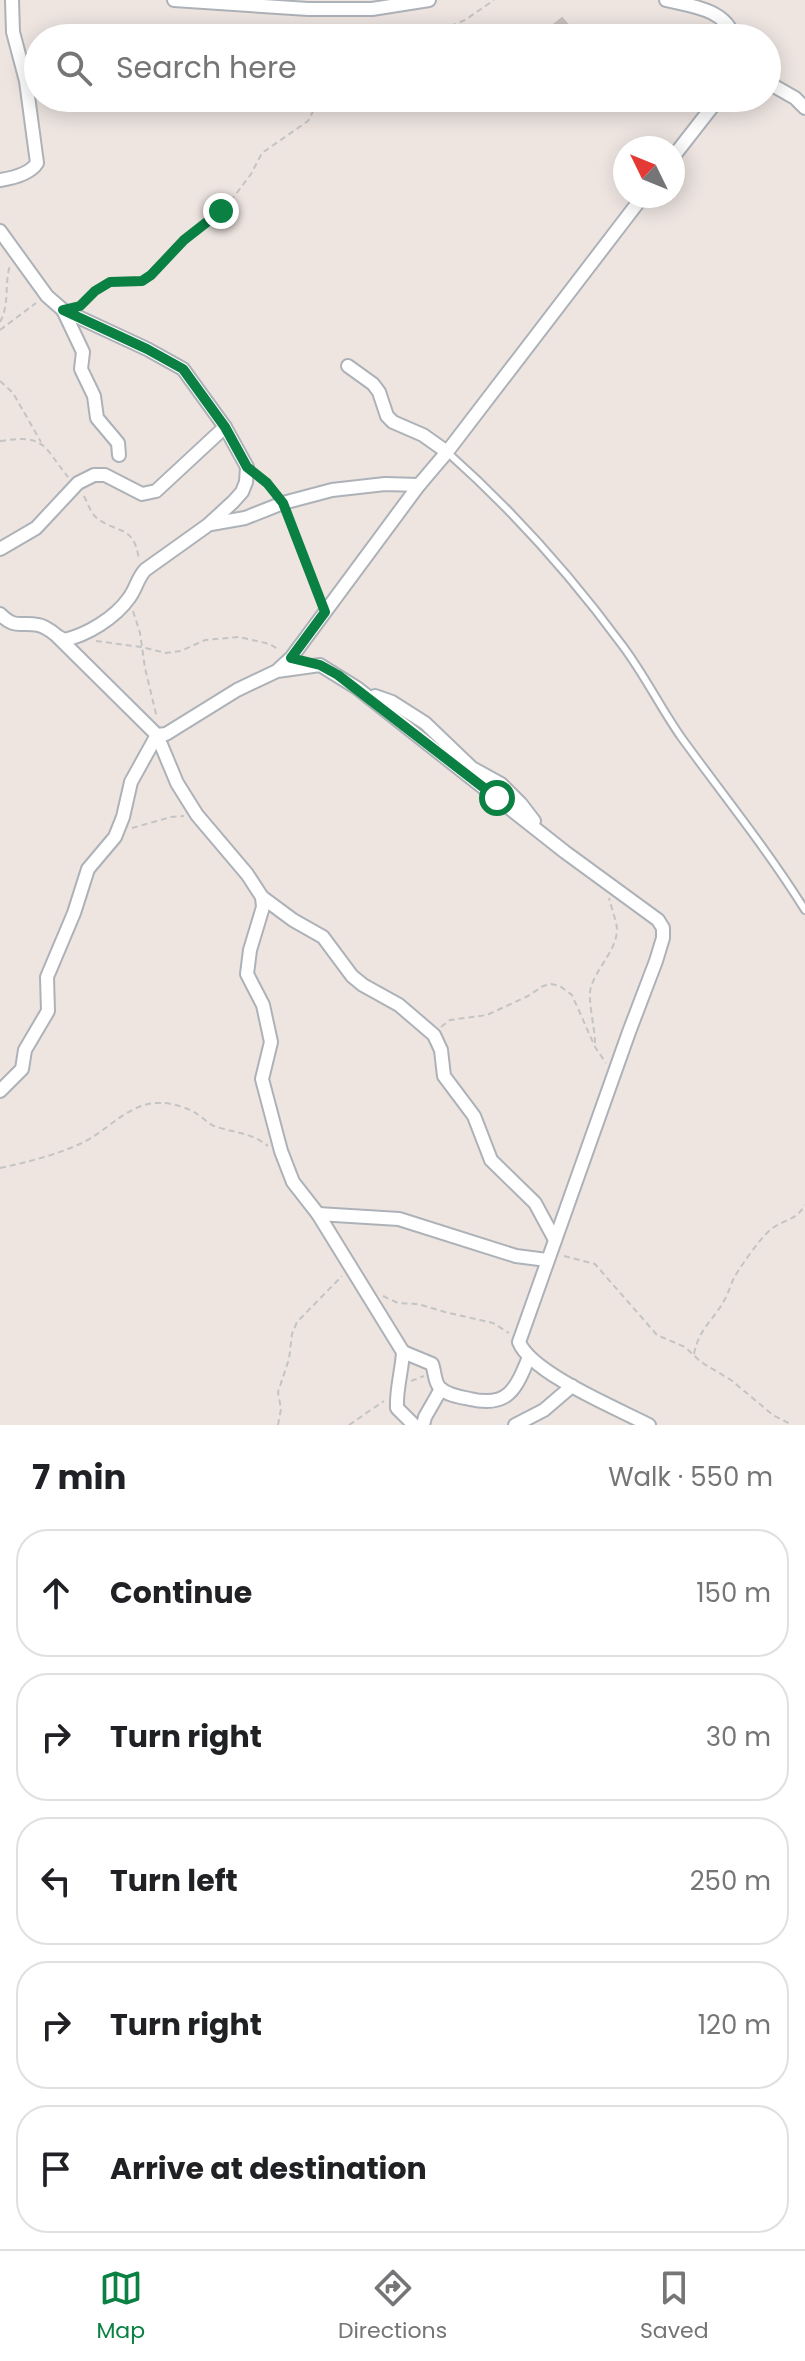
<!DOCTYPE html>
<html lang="en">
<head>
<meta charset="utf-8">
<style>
	body { margin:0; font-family:Poppins,sans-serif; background:#f6f6f6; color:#202124 }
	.compass { position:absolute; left:613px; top:136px; width:72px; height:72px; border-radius:50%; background:#fff; box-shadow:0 4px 20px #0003; rotate:313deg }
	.stop { position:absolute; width:24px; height:24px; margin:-18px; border:6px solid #0b8043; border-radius:50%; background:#fff }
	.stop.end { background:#0b8043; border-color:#fff; box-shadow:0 2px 8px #0008 }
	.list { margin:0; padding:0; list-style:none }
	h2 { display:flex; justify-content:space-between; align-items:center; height:104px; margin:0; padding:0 32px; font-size:34px }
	h2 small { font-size:26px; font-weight:400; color:#757577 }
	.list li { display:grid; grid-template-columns:52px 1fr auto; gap:24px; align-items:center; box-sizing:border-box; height:128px; margin:0 16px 16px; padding:0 16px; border:2px solid #e0e0e0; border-radius:32px }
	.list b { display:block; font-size:30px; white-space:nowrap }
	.list em { font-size:26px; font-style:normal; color:#757577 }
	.icon { flex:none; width:44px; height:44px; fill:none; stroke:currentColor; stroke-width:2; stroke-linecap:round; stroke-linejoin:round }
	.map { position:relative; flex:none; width:805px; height:1425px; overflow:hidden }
	.search { position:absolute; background:#fff; box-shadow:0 4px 20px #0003; left:24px; right:24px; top:24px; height:88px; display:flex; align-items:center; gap:20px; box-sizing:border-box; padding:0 28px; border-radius:44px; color:#757577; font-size:30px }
	.sheet { height:824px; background:#fff }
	nav { display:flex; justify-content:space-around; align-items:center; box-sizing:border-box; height:112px; border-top:2px solid #e0e0e0; background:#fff; font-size:22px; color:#757577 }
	nav a { display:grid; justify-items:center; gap:4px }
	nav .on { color:#0b8043 }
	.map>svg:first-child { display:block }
	.building { fill:#c7c1bc; stroke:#c9c1ba; stroke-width:2 }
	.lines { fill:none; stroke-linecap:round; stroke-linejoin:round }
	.lane-casing { stroke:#adb2b8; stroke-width:10 }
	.street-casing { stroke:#adb2b8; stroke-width:16 }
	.path { stroke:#c4c4c4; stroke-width:2; stroke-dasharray:6 4; stroke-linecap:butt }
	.lane { stroke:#fff; stroke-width:6 }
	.street { stroke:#fff; stroke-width:12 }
	.route { stroke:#0b8043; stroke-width:10 }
</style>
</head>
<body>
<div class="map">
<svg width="805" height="1425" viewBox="0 0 805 1425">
	<rect width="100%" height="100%" fill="#eee5e1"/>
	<polygon class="building" points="562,18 570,27 556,38 553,38 547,30"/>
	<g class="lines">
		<g class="lane-casing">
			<path id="lane" d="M447,452C510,508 572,577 622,645C644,674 660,707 681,737C723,795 767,849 805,910"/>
		</g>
		<g class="street-casing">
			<g id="street">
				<polyline points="174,0 308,9 372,9 429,0"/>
				<path d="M666,0C691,6 726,9 734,38"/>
				<polyline points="767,82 795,98 805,108"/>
				<polyline points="673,157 719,98"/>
				<path d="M0,180C13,178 30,174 37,163L26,81L13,32L12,0"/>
				<path d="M0,231L47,296L63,310L147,349L183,369L225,427L247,467L246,482L242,492L233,502L208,525L145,570C137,579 136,589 129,598C115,618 87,635 64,640L59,637"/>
				<polyline points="63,310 83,352 81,369 94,396 97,418 118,443 119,455"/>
				<polyline points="348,366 373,384 379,392 387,416 393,422 423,435 447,452"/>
				<polyline points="211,524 245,518 283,503 332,490 385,484 419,485"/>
				<polyline points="0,549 36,528 78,483 94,475 105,475 142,494 156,491 225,427"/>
				<path d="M0,614C16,630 20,621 38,625C45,626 51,631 56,635L157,735L166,734L237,690L277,671L320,665L357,688L565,852L658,920L663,928V938L656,961L629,1032L519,1342C531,1373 618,1409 649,1425"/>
				<polyline points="279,669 291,658 419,485 447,452 643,196"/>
				<polyline points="375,696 392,702 425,723 472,768 501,784 521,804 534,821"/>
				<polyline points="157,735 177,783 197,815 247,874 262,897 293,920 323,937 352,976 363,985 399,1005 434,1035 441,1050 444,1076 474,1116 491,1160 535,1203 555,1240"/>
				<path d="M262,897L263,907L250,950L247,974L263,1005L271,1042L262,1079L281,1151L293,1182L318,1214L403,1352C402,1371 396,1389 397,1408L414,1425"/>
				<polyline points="0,1091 22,1069 25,1050 48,1011 47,977 74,913 88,869 115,837 123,817 131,782 157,735"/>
				<polyline points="318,1214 399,1219 516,1256 547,1260"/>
				<path d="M403,1352L432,1364C435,1371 434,1382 440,1388C447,1395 460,1397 470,1399C508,1408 516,1389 529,1357"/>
				<polyline points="423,1425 425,1417 441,1389"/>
				<polyline points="515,1425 544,1410 572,1386"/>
			</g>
		</g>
		<g class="path">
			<polyline points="423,38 465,20 494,0"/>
			<polyline points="80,306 95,291 110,282 135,282 151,275 184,240 216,216 230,202 251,174 262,153 308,121 320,98"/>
			<path d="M0,322C10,304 4,285 10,265"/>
			<polyline points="0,330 36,303"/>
			<polyline points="0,381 13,393 41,442"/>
			<path d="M0,441C46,434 43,446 68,477"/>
			<polyline points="257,476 276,493"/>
			<path d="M84,496C88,504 91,514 98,519C119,534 134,525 139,560"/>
			<polyline points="288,516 320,599"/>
			<polyline points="133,611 140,633 145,668 157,718"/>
			<polyline points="96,641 141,647 166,653 181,651 205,640 239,637 270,644 279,650"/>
			<polyline points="132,828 171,817 184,816"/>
			<polyline points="441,1027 450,1020 487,1015 528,996 543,986 551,984 560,986 572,995 595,1047 606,1063"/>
			<path d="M595,1043C595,1028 587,998 591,987C597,967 617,950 617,929C616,919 611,907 609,898"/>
			<path d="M0,1168C28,1162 56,1155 82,1143C109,1130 130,1101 162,1103C172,1103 189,1108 197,1114C204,1118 209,1125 217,1127C236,1133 252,1133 268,1146"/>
			<polyline points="564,1256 595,1264 657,1335 685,1347 701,1362 731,1380 773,1415 792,1425"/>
			<polyline points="383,1296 398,1303 418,1304 445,1312 493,1323 509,1333"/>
			<path d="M694,1354C699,1328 714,1320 725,1299C729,1292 731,1283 735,1276C743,1263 759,1240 770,1230C783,1219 795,1222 805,1205"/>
			<polyline points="411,1381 424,1376"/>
			<polyline points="278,1425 281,1409 278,1392 289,1359 292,1334 297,1322 342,1276"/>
			<polyline points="349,1425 384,1401"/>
		</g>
		<use href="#lane" class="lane"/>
		<use href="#street" class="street"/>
	</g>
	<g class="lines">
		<polyline class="route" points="221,211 184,240 151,275 142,281 110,282 95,291 80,306 63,310 147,349 183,369 225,427 247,467 267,483 283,503 325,612 291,658 320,665 338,675 497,798"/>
	</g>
</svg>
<svg class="compass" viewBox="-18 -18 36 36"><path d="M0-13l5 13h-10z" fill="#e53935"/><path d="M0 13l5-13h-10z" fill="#757577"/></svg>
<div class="stop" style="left:497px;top:798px"></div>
<div class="stop end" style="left:221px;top:211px"></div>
<div class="search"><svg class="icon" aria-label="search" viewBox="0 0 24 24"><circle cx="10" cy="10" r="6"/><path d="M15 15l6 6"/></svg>Search here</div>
</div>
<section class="sheet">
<h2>7 min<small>Walk · 550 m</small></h2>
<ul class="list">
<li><svg class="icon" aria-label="ahead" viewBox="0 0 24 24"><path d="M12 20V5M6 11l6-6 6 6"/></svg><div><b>Continue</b></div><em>150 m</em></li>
<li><svg class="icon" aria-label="right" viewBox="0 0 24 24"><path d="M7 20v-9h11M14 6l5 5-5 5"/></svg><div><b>Turn right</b></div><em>30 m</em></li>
<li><svg class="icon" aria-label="left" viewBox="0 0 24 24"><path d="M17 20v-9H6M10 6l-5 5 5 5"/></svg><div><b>Turn left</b></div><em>250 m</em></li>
<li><svg class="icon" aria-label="right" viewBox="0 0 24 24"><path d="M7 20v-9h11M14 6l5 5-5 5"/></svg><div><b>Turn right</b></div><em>120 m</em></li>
<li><svg class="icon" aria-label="arrive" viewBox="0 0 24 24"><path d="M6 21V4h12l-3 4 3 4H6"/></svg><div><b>Arrive at destination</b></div></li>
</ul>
</section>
<nav>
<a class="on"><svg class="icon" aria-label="map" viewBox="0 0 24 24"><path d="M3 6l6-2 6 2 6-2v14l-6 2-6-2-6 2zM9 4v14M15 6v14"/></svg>Map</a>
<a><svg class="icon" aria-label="directions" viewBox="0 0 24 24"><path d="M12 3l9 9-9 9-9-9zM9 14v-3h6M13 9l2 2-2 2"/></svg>Directions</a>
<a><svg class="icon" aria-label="saved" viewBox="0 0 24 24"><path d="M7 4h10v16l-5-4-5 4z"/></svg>Saved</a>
</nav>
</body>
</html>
